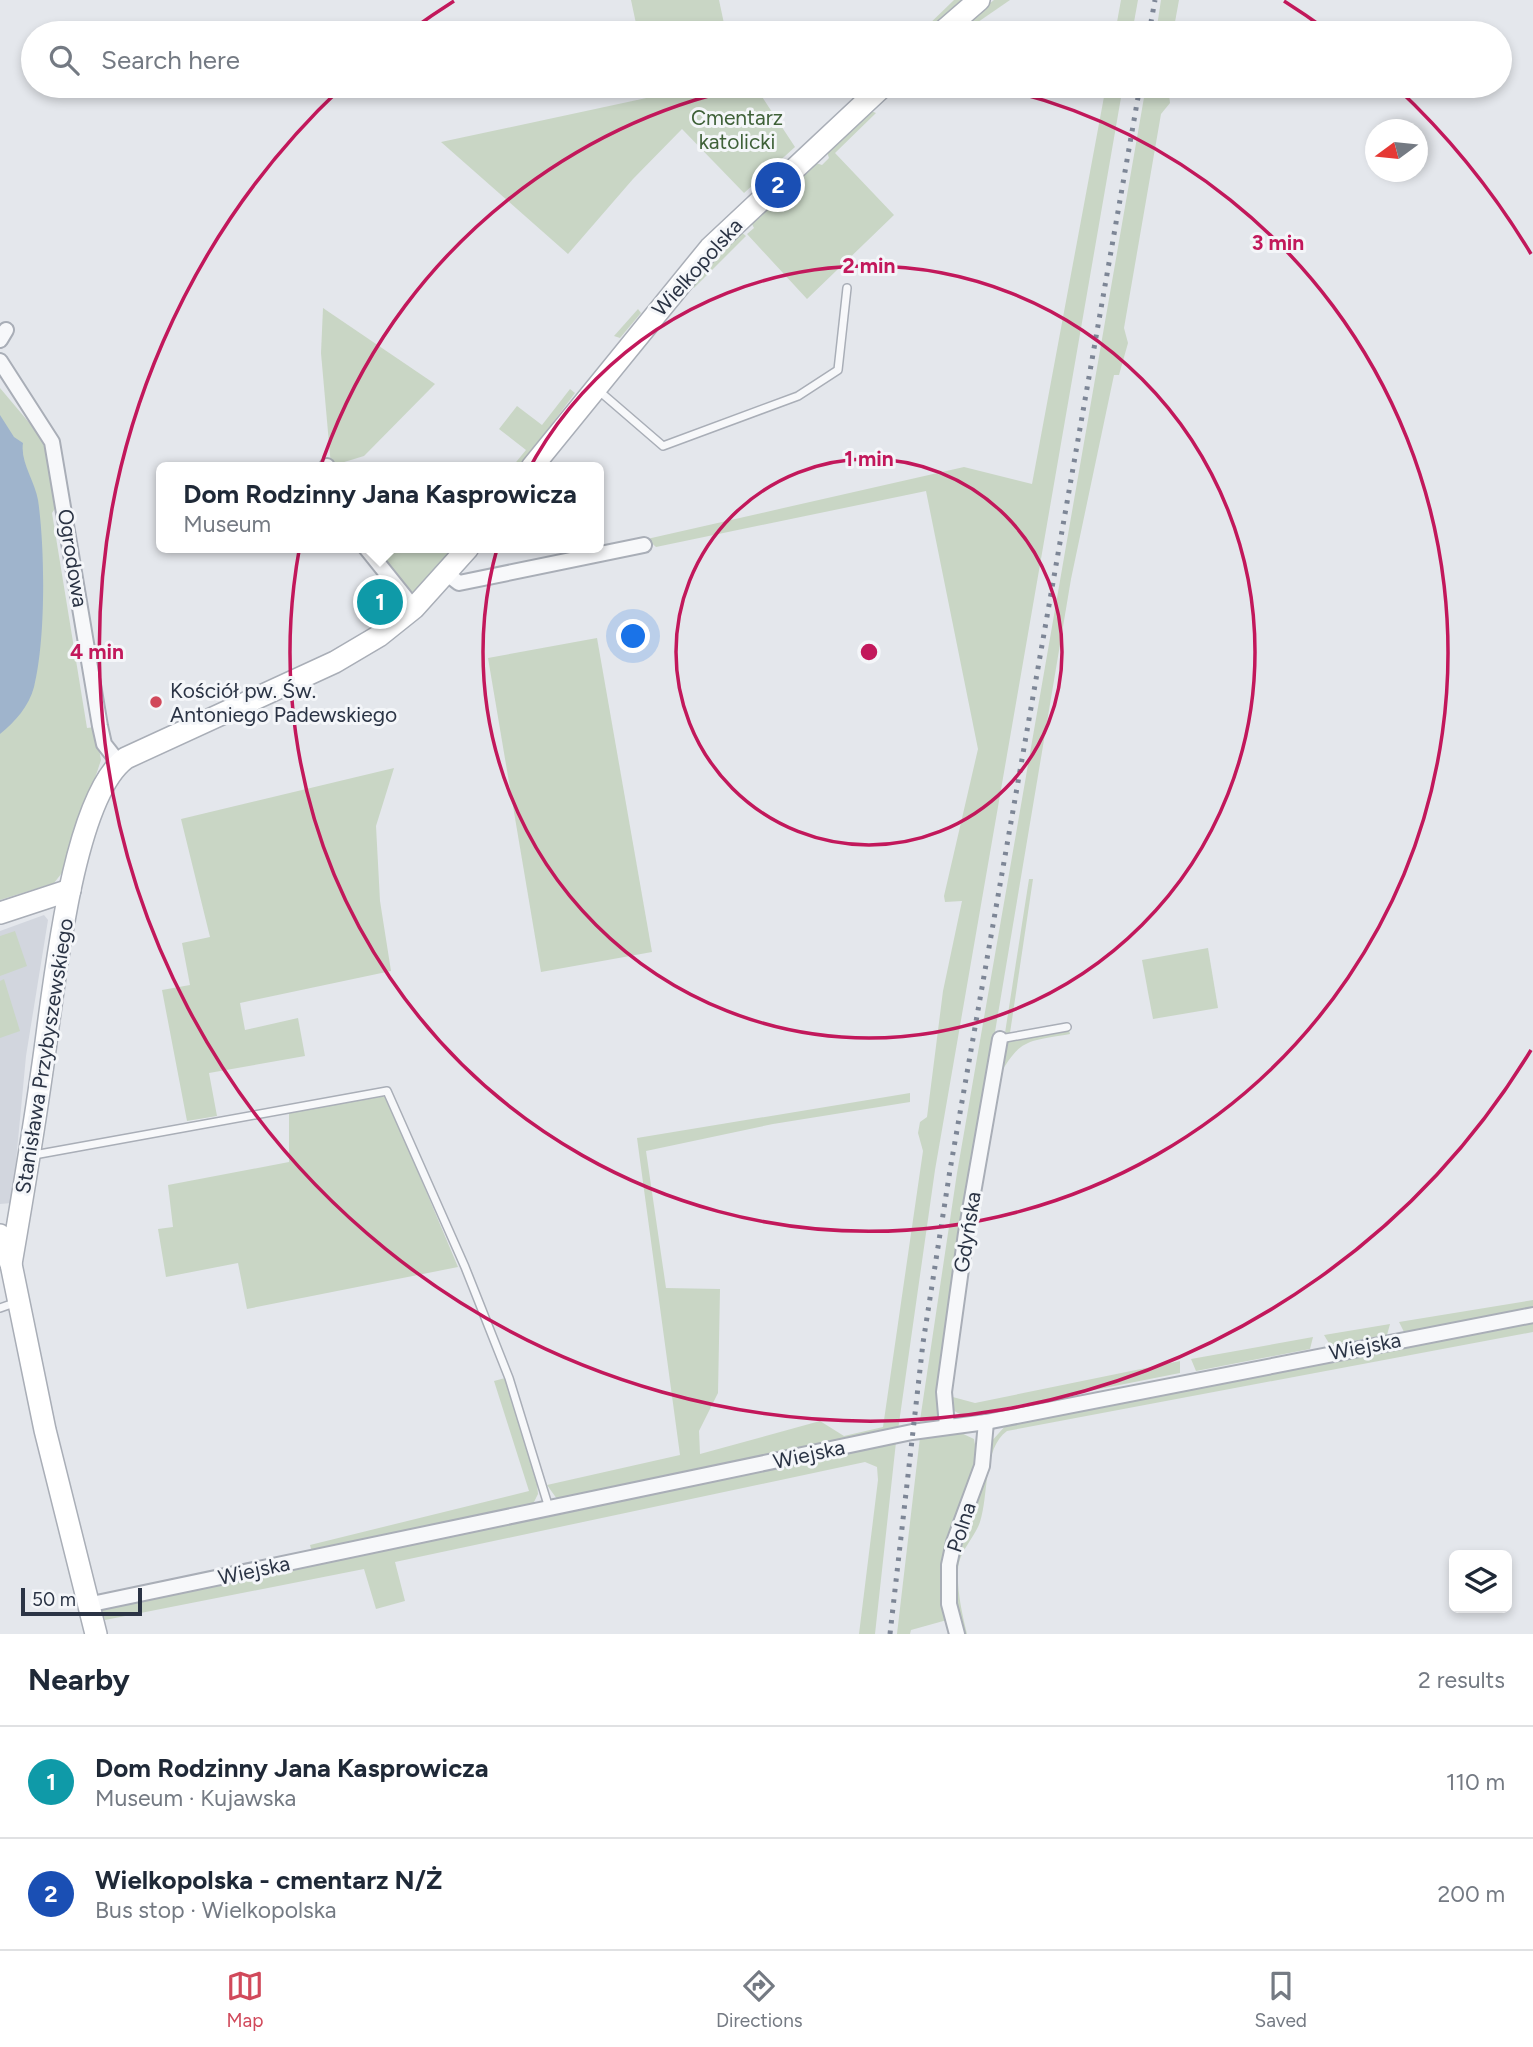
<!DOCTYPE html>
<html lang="en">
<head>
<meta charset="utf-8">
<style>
	body { margin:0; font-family:Figtree,sans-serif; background:#f2f2f3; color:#1f2937 }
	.controls { position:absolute; right:21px; bottom:21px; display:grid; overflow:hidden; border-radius:10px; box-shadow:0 4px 10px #0003 }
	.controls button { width:63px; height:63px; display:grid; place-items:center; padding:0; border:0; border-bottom:2px solid #e0e1e3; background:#fff; color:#1f2937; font:35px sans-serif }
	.compass { position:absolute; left:1365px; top:119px; width:63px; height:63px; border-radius:50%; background:#fff; box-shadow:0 4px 10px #0003; rotate:255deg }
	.scale { position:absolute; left:21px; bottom:18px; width:121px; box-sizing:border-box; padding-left:7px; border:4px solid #2b3445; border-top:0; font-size:19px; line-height:24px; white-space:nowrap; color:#2b3445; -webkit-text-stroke:5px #f4f6f9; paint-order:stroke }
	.you { position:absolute; left:634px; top:637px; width:24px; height:24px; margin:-18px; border:5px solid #fff; border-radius:50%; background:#1a73e8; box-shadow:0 0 0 10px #1a73e833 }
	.badge { display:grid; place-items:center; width:46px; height:46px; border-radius:50%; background:#d1495b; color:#fff; font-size:23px; font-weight:700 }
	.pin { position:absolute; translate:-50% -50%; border:4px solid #fff; box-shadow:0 2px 7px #0006 }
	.popup { position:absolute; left:156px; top:462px; width:448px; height:91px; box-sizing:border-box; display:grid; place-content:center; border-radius:10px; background:#fff; filter:drop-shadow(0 2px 5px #0005); font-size:23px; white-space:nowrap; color:#747a83 }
	.popup b { font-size:26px; color:#1f2937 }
	.popup::after { content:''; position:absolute; left:50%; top:100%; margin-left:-14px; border:14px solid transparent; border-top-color:#fff }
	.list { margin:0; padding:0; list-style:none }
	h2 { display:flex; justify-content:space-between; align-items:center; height:91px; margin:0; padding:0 28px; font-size:30px }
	h2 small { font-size:23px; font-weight:400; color:#747a83 }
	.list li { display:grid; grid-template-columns:46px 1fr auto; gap:21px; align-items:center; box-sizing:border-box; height:112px; padding:0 28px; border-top:2px solid #e0e1e3 }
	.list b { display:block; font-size:26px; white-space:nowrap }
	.list p { margin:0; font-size:23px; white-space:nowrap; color:#747a83 }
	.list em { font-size:23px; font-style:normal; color:#747a83 }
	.icon { flex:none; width:38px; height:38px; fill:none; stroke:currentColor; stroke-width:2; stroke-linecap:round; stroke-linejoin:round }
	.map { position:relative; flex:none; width:1533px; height:1634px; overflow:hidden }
	.search { position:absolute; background:#fff; box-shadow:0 4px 10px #0003; left:21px; right:21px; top:21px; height:77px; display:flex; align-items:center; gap:18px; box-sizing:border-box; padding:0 24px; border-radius:38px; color:#747a83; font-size:26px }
	.sheet { height:315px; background:#fff }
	nav { display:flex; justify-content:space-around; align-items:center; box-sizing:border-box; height:98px; border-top:2px solid #e0e1e3; background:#fff; font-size:19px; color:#747a83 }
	nav a { display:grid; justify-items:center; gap:4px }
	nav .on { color:#d1495b }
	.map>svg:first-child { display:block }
	.built { fill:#d2d6de }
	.green { fill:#c9d6c5 }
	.water { fill:#9fb4cc }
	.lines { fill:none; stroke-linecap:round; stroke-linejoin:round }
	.lane-casing { stroke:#a9aeb7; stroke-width:10 }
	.street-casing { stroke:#a9aeb7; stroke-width:18 }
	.secondary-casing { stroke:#a9aeb7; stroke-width:24 }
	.lane { stroke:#f7f8fa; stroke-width:7 }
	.street { stroke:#f7f8fa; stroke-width:14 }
	.secondary { stroke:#fff; stroke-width:21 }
	.rail { stroke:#7d8696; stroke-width:5; stroke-dasharray:3.5 7; stroke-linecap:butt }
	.ring { fill:none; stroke:#c2185b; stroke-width:3.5 }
	.poi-dot { fill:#d1495b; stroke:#f4f6f9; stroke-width:2.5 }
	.labels { text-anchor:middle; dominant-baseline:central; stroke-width:6; stroke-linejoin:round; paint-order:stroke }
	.park-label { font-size:21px; fill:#3f6138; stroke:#f4f6f9 }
	.street-label { font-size:21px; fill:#2b3445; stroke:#f4f6f9 }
	.poi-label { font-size:21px; fill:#2b3445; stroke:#f4f6f9; text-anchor:start }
	.centre { fill:#c2185b; stroke:#f4f6f9; stroke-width:3.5 }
	.ring-label { font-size:21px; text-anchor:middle; font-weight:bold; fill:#c2185b; stroke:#f4f6f9; stroke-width:6; stroke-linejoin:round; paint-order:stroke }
</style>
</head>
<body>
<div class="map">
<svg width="1533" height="1634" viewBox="0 0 1533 1634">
	<rect width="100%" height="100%" fill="#e4e7ec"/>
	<polygon class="built" points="44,915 48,920 26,1056 12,1203 0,1204 0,931"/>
	<g class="green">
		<polygon points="631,0 719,0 726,33 638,33"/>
		<polygon points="954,0 966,0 930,33 920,33"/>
		<polygon points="994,0 1010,0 962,33 952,33"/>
		<polygon points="1121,0 1138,0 1132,33 1115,33"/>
		<polygon points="1161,0 1179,0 1173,33 1156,33"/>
		<polygon points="649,86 755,86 795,147 744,193 682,129 633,179 568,254 441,142 651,97"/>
		<polygon points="1106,86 1123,86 935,1170 898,1430 566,1500 557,1499 547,1485 680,1455 637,1138 910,1093 910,1102 773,1124 646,1151 666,1288 720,1289 718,1393 699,1431 700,1454 820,1421 844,1436 883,1427 923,1151 918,1133 920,1122 927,1117 943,991 962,901 945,902 944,896 978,749 926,491 656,547 647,539 964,467 1032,484"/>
		<polygon points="1146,86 1168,86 1170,103 1161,114 1124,328 1128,343 1119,375 1114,375 1071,579 971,1175 939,1415 933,1424 919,1427 957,1173"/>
		<polygon points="871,111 876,113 835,153 894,215 807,299 747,234 754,228 751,222 816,163 822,165 829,158 827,152"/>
		<polygon points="741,232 746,236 694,288 691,284"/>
		<polygon points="323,308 435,384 364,456 331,466 321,353"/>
		<polygon points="638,309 641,313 620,338 614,336"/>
		<polygon points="0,388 42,438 58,504 52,513 87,728 95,727 101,760 65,869 54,883 0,900"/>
		<polygon points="570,389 575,393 520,467 512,467 526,450 499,429 517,406 542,425"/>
		<polygon points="373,548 437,548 441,552 445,548 454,548 410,596"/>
		<polygon points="597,638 652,952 541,972 488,658"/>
		<polygon points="394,768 376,826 380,901 391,971 240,1003 245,1030 298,1018 305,1056 209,1073 217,1116 187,1121 162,990 190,985 182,943 210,937 181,819"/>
		<polygon points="1029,879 1033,879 1010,1033 1005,1033"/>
		<polygon points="15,931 27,966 0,976 0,936"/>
		<polygon points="1208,948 1218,1008 1153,1019 1142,960"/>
		<polygon points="4,979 20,1031 0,1038 0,981"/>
		<path d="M1069,1030L1070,1034C1025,1042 1021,1038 997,1079L1005,1042Z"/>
		<polygon points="386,1096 458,1267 247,1309 238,1263 166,1277 158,1229 173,1227 168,1185 289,1162 289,1113"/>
		<polygon points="1533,1300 1533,1310 1404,1332 1399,1322"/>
		<path d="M1533,1322V1332L1007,1431C983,1448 989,1495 980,1522C974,1539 959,1551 958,1570C957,1592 962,1613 967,1634H964L957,1602L955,1565L990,1443L1007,1424Z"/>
		<polygon points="1390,1324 1387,1335 1330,1345 1324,1335"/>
		<polygon points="1313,1337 1310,1349 1196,1371 1191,1359"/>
		<polygon points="1180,1361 1180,1373 963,1416 951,1409 949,1396 975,1403"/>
		<polygon points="505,1378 537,1484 538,1494 532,1506 312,1552 310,1545 529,1491 494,1381"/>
		<polygon points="959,1432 974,1439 977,1456 957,1515 947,1620 911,1630 910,1634 897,1634 920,1437"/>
		<polygon points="896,1442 875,1634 859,1634 878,1480 877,1467 865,1462 395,1562 405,1601 376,1609 364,1569 105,1620 102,1609"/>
	</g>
	<path class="water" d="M0,415L14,437L23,443C20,462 35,481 38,500C45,547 46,640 34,687C29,706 15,722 0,734Z"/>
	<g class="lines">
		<g class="lane-casing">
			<g id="lane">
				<polyline points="598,390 663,446 798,396 838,370 847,288"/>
				<polyline points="1000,1039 1067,1027"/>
				<polyline points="34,1155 387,1091 465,1267 509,1378 549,1508"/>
				<polyline points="0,1308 17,1302"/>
			</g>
		</g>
		<g class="street-casing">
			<g id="street">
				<polyline points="0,340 6,330"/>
				<polyline points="0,361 52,442 100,726 104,744 119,763"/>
				<polyline points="327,466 327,467"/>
				<polyline points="366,548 414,608"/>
				<polyline points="447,574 459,583 644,545"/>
				<polyline points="947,1426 944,1392 966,1233 1000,1039"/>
				<polyline points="87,1605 912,1432 986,1422 1533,1315"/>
				<polyline points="957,1634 949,1604 949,1565 954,1542 982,1466 986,1422"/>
			</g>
		</g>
		<g class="secondary-casing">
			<g id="secondary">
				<polyline points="941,33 979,0"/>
				<polyline points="532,467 710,248 883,86"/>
				<polyline points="0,913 70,890"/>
				<polyline points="0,1235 11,1264 45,1430 96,1634"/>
				<path d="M11,1264C22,1200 33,1135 42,1071C53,1000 70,799 126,758L335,662L379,636L414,608L468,548"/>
			</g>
		</g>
		<use href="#lane" class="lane"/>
		<use href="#street" class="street"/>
		<use href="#secondary" class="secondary"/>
		<g class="rail">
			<polyline points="1149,33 1155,0"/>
			<polyline points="890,1634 923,1343 950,1170 1140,86"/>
		</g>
	</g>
	<g class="ring">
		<circle cx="869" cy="652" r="193"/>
		<circle cx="869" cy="652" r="386"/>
		<path d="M994 87A579 579 0 1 1 744 87"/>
		<path d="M1531 1050A772 772 0 1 1 342 87M410 31A772 772 0 0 1 454 1M1284 1A772 772 0 0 1 1328 31M1396 87A772 772 0 0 1 1531 254"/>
	</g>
	<circle class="poi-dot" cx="156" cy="702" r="7"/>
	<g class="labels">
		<g class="park-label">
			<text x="737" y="117">Cmentarz<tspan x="737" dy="24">katolicki</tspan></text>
		</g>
		<g class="street-label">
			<text transform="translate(697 267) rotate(-48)">Wielkopolska</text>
			<text transform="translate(73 558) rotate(81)">Ogrodowa</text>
			<text transform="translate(44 1056) rotate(-81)">Stanisława Przybyszewskiego</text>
			<text transform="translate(967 1232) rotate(-81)">Gdyńska</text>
			<text transform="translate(1365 1346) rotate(-11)">Wiejska</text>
			<text transform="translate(809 1454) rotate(-12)">Wiejska</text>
			<text transform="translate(961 1527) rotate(-72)">Polna</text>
			<text transform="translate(254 1570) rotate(-12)">Wiejska</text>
		</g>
		<g class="poi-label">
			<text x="170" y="690">Kościół pw. Św.<tspan x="170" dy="24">Antoniego Padewskiego</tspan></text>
		</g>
	</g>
	<circle cx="869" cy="652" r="10" class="centre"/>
	<g class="ring-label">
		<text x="1278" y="250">3 min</text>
		<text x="869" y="273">2 min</text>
		<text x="869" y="466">1 min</text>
		<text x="97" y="659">4 min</text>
	</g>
</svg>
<div class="controls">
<button><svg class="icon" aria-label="layers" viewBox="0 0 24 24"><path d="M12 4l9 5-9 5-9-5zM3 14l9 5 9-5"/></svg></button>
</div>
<svg class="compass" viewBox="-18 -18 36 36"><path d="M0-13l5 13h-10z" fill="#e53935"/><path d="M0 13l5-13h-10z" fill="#747a83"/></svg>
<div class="scale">50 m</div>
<div class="you"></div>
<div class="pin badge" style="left:380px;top:602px;background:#0f9aa8">1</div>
<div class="popup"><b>Dom Rodzinny Jana Kasprowicza</b>Museum</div>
<div class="pin badge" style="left:778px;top:185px;background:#1a4fb4">2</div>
<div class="search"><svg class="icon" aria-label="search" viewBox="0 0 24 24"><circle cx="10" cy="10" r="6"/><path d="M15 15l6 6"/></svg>Search here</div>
</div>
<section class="sheet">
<h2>Nearby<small>2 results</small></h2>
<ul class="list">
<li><span class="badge" style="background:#0f9aa8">1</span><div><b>Dom Rodzinny Jana Kasprowicza</b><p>Museum · Kujawska</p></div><em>110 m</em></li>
<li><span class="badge" style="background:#1a4fb4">2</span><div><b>Wielkopolska - cmentarz N/Ż</b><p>Bus stop · Wielkopolska</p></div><em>200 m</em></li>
</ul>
</section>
<nav>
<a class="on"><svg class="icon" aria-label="map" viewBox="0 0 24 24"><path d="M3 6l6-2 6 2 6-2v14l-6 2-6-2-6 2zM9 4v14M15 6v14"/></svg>Map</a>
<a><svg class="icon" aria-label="directions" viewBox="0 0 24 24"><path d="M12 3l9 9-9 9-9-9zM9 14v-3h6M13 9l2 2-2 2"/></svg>Directions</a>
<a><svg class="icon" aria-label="saved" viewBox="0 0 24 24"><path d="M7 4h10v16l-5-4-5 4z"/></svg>Saved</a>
</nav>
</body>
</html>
